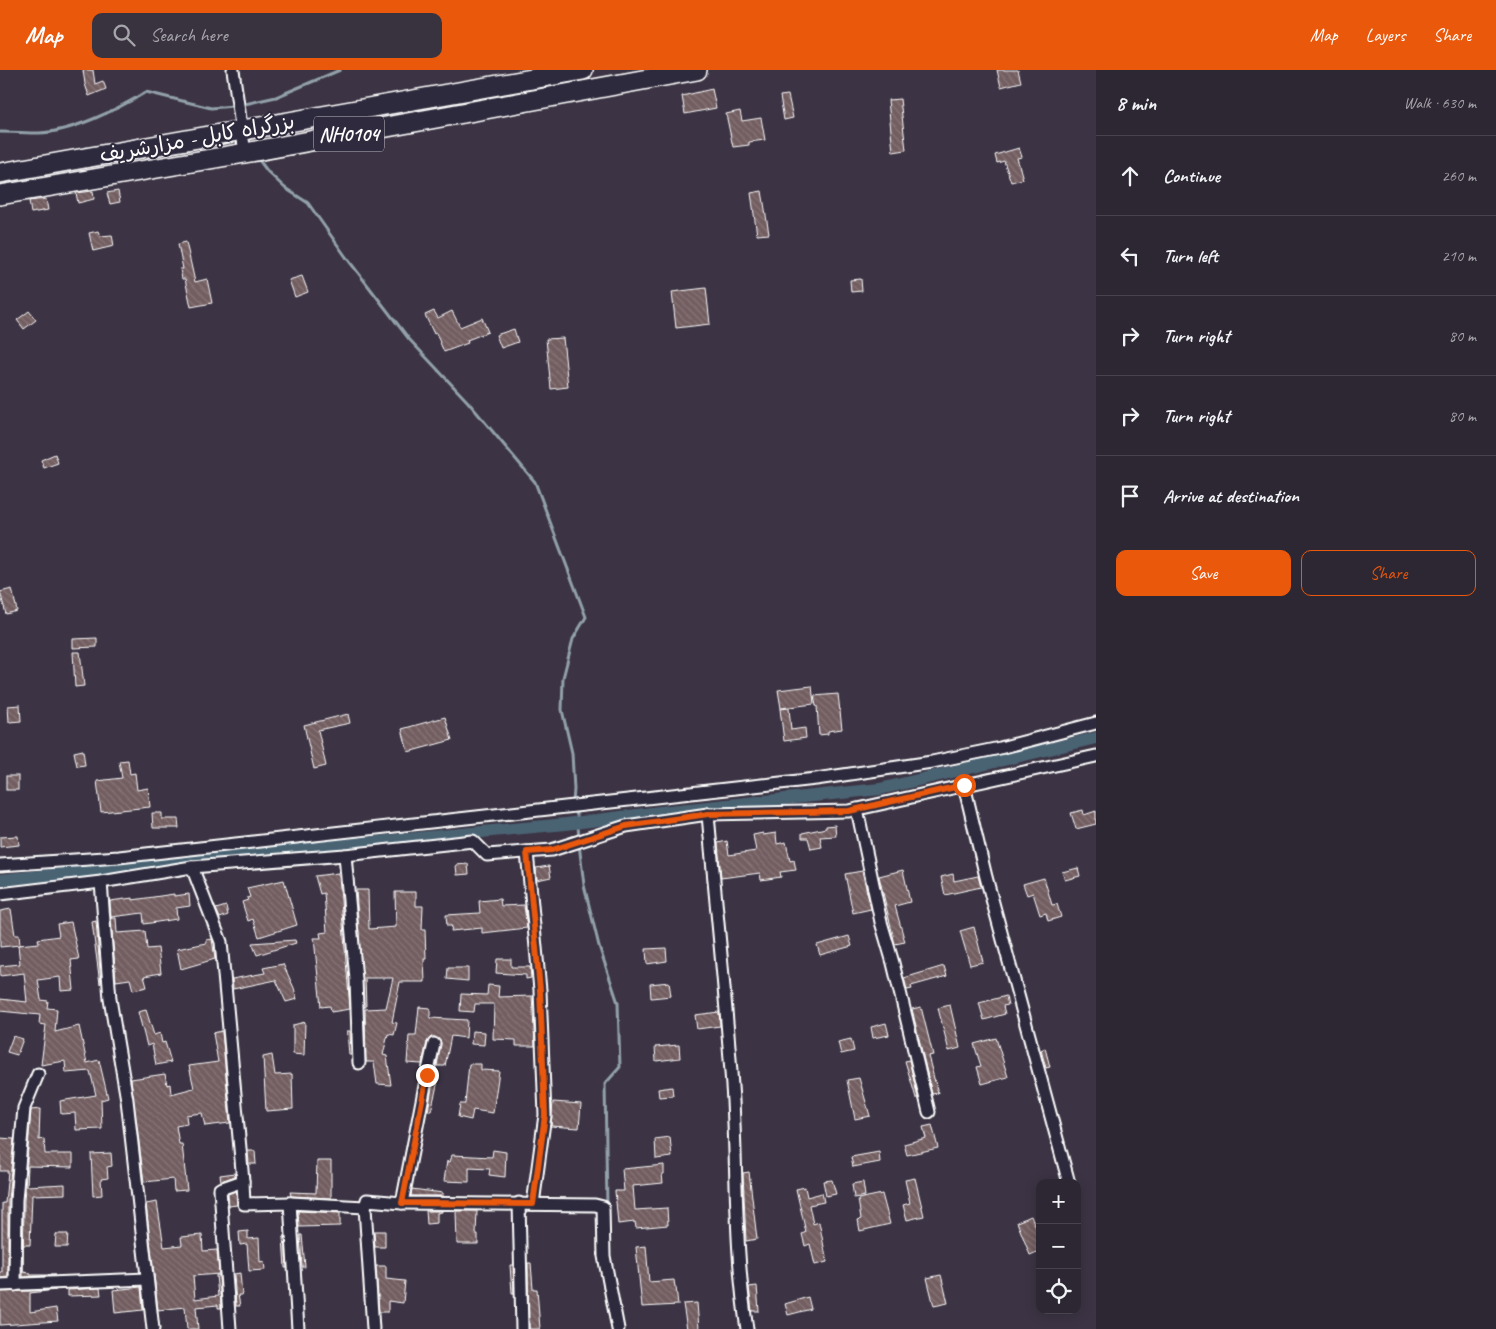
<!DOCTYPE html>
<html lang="en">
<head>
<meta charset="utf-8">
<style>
	body { margin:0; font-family:Caveat,"Playpen Sans Arabic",sans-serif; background:#39333f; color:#f1f3f6 }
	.controls { position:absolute; right:15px; bottom:15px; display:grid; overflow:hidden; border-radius:10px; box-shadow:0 2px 12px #0003 }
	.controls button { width:45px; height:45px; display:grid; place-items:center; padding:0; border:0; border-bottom:1px solid #48444e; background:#2d2733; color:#f1f3f6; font:25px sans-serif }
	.stop { position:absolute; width:15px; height:15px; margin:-11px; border:4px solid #ea580c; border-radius:50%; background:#fff }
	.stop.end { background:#ea580c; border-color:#fff; box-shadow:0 1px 5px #0008 }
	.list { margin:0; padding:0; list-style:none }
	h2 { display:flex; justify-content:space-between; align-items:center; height:65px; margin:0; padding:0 20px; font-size:21px }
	h2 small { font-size:16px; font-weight:400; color:#a7a5ac }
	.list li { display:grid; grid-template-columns:32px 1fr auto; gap:15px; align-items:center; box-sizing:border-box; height:80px; padding:0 20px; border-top:1px solid #48444e }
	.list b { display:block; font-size:19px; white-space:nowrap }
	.list em { font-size:16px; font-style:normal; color:#a7a5ac }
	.actions { display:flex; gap:10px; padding:15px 20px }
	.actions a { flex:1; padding:11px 0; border:1px solid #ea580c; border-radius:10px; text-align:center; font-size:18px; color:#ea580c }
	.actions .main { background:#ea580c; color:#fff }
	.icon { flex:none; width:28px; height:28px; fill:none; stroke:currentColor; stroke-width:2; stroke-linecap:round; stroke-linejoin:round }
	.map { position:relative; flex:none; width:1096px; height:1259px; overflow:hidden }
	header { display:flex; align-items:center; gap:30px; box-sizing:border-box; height:70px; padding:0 25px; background:#ea580c; color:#fff }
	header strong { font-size:24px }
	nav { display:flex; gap:28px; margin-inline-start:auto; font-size:18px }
	.search { width:350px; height:45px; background:#39333f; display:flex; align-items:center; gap:12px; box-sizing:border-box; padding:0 18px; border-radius:10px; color:#a7a5ac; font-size:19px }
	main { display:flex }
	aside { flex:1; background:#2d2733 }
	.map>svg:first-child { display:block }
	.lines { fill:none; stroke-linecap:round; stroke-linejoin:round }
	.stream { stroke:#92a1ab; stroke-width:3 }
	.canal { stroke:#4a6373; stroke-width:12 }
	.building { fill:url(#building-back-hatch); stroke:#fff }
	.minor-casing { stroke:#fff; stroke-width:15 }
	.trunk-casing { stroke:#fff; stroke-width:22 }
	.minor { stroke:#2f2a3d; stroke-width:11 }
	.trunk { stroke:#2f2a3d; stroke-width:19 }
	.route { stroke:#ea580c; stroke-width:6 }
	.labels { text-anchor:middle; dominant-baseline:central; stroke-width:4; stroke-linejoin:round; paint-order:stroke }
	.shield { fill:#2f2a3d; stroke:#c1bfc5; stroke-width:1 }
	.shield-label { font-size:20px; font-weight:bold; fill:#fff }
	.street-label { font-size:21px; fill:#fff; stroke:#2f2a3d }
</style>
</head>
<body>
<header>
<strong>Map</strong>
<div class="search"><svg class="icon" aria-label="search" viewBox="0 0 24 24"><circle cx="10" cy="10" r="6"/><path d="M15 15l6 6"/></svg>Search here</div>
<nav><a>Map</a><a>Layers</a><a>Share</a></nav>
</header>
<main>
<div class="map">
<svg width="1096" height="1259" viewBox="0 0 1096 1259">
	<defs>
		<pattern id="building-back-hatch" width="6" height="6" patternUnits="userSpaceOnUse" patternTransform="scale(1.25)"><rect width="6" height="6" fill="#725d60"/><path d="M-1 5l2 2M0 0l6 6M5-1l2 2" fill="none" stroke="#877578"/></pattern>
	</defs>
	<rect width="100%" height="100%" fill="#3c3444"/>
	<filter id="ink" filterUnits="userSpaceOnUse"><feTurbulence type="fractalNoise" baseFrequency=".02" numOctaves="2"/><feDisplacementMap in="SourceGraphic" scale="10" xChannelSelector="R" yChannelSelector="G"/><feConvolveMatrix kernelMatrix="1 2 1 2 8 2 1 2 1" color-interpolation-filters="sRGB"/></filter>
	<g filter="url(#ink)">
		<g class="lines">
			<g class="stream">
				<polyline points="245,34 276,27 340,0"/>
				<path d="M0,62C13,62 26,63 39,63C72,62 118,39 146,22L211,38L233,36"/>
				<polyline points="259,90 268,102 285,118 308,133 346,187 409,269 468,332 535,412 586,547 573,569 563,608 562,640 572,683 574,719 573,734"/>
				<polyline points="574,740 577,745 579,768"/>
				<polyline points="579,774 584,815 599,876 618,933 620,997 605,1014 607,1137"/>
			</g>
			<polyline class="canal" points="0,810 84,802 260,783 566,754 660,742 880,719 1096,668"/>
		</g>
		<g class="building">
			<polygon points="83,0 93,0 95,14 103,11 106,19 89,26 85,14"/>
			<polygon points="997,0 1018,0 1021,12 1001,17"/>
			<polygon points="712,19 716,38 685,44 682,26"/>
			<polygon points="788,25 793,48 784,50 780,26"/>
			<polygon points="900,29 906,80 893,82 888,30"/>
			<polygon points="740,41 742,51 761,48 765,70 749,72 749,75 733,77 726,44"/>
			<polygon points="1019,78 1022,87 1017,88 1023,109 1011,112 1004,91 997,93 995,85"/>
			<polygon points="93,121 94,129 78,133 76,123"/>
			<polygon points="118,121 120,132 110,134 107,123"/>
			<polygon points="762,121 769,164 757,165 751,123"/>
			<polygon points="46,129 48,140 31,143 29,131"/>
			<polygon points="98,161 100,166 112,165 114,176 93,181 89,163"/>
			<polygon points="186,172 195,212 207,209 212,233 191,237 185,209 182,209 180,199 183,199 178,174"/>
			<polygon points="302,206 308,222 295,227 289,210"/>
			<polygon points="861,209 862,221 851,222 850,210"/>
			<polygon points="706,218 710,254 676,258 672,222"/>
			<polygon points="29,241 36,250 24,259 17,250"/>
			<polygon points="434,241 438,248 452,241 460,257 482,248 488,262 467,270 468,273 444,282 436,263 434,264 425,245"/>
			<polygon points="514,259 518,272 501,278 496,265"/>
			<polygon points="563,268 568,317 551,319 546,269"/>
			<polygon points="55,384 58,393 44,398 41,390"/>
			<polygon points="12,519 17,541 6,544 0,522"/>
			<polygon points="97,568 97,577 73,578 73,569"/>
			<polygon points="73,582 80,582 84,616 75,617"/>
			<polygon points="812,616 814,634 781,638 778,620"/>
			<polygon points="838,624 842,659 828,661 828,664 819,665 817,636 816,636 814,626"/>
			<polygon points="20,635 21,651 9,652 8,636"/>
			<polygon points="789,638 791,660 805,658 806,668 784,671 780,639"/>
			<polygon points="348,644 350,653 318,660 326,696 314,699 304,655"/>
			<polygon points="445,647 452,670 408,682 402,659"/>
			<polygon points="83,680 85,695 77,696 74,682"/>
			<polygon points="128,690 130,704 135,703 137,720 148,718 150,737 101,742 97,711 122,708 119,691"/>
			<rect x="6" y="706" width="12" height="14"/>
			<polygon points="1083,740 1084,745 1096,741 1096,754 1076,759 1071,743"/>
			<polygon points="152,743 162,743 162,749 178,749 179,758 153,758"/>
			<polygon points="835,755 836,766 820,767 822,777 811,779 808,768 802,768 802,763 826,758 826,756"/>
			<polygon points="763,763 763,765 776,763 777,774 786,772 790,791 794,790 796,800 780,802 781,807 761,810 760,803 721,808 718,773 727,771 729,785 756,781 753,765"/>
			<polygon points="18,766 19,775 0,777 0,767"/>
			<polygon points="468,794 469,804 457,805 456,795"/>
			<polygon points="549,796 551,807 537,810 536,798"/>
			<polygon points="1078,798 1080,806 1065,810 1062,802"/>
			<polygon points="903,800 910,832 895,836 905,872 895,874 879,806"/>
			<polygon points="862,801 871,839 853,843 845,804"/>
			<polygon points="338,803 338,806 339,806 350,939 331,942 330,936 321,937 314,868 321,868 320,863 327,862 324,823 320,824 315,806"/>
			<polygon points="953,804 954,811 978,806 981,817 945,825 941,807"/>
			<polygon points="1044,808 1052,835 1057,834 1061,847 1048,851 1046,843 1040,845 1033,823 1027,825 1023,814"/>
			<polygon points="284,810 297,855 259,867 253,849 248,851 242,832 248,830 247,828 250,827 247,818"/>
			<polygon points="356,820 368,820 369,859 396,857 395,822 416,822 416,836 423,836 422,860 425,860 426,889 424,889 425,912 400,912 392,952 397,953 394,965 388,964 383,985 387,986 391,1015 377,1014 374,992 366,992 365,939 386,938 393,908 365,908 366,937 364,937"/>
			<polygon points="174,824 174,826 189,824 190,836 176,838 177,849 144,854 143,843 111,847 110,831 133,828 133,830"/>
			<polygon points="500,829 501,836 524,835 527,858 482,863 482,858 451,861 452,856 447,856 446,845 480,843 479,831"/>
			<polygon points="226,836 228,845 220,848 216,839"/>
			<polygon points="11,839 15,865 19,865 20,875 0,877 0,841"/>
			<polygon points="111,848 116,848 117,863 145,861 147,879 158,878 161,903 144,906 147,917 133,920 130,909 116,911"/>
			<polygon points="96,851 101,913 100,914 92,852"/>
			<polygon points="71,852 79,889 71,890 74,920 61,921 60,907 38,910 41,930 48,931 47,938 57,939 55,962 79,956 87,993 99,990 108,1028 101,1030 102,1059 76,1060 75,1043 61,1044 60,1031 96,1025 90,1001 66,1003 65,991 41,995 46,955 39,954 40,945 0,941 0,929 27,932 24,903 0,906 0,896 20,894 18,875 39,873 38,869 59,866 57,854"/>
			<polygon points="974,857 983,892 970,895 960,861"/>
			<polygon points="849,866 852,876 820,885 817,875"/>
			<polygon points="212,869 215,889 181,899 177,879 207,873 206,870"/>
			<polygon points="295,870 296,873 257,885 252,873"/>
			<polygon points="666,878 667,891 647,894 646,879"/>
			<polygon points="497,889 511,889 511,897 530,897 531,908 526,909 526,905 496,903"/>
			<polygon points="283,894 294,918 297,929 286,932 276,910 233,919 232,909 265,903 263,898"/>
			<polygon points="944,896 947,906 911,916 912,919 907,920 904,908"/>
			<polygon points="448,898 468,898 468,911 447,909"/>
			<polygon points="669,912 671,926 651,928 650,914"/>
			<polygon points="488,915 499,916 498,927 532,926 535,976 516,976 516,970 493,969 494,934 475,934 474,942 460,941 461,924 487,925"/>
			<polygon points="1006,926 1008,935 1003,936 1005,944 984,950 979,933"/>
			<polygon points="950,935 960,978 949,981 938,938"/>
			<polygon points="419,937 430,938 430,948 467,950 466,968 451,966 445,996 437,996 441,972 435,967 431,967 427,972 422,994 407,993 409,965 416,965"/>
			<polygon points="921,937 933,985 928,986 938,1023 932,1024 912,939"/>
			<polygon points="146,940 154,965 160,963 162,973 165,972 171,992 156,995 152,974 147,976 138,942"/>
			<polygon points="719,942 720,956 697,959 695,945"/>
			<polygon points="305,952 304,985 293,984 293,955"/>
			<polygon points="886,953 889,965 873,968 871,957"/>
			<polygon points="222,961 230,1053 205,1056 202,1043 186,1045 187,1054 176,1056 179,1074 182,1074 187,1120 174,1121 173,1109 144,1112 131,1009 165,1004 167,1015 170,1014 171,1024 194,1018 189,996 218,992 213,963"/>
			<polygon points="347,961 350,961 351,985 349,985"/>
			<polygon points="472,961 485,962 484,975 471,974"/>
			<polygon points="13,966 23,969 17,985 7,982"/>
			<polygon points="996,968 1008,1007 982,1014 977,997 981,996 974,974"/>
			<polygon points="851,969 854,981 841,984 838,972"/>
			<polygon points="679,975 680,988 656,991 655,977"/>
			<polygon points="1045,978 1050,997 1046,998 1041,980"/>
			<polygon points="272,985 275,1005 292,1004 293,1039 266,1041 263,987"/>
			<polygon points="909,990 918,1028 916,1028 905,991"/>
			<polygon points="469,994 481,994 481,1000 499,1001 493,1043 473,1040 471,1050 458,1047 460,1034 465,1034"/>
			<polygon points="859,1008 870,1046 855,1049 847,1010"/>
			<polygon points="433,1011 438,1011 431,1041 428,1041"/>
			<polygon points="672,1017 673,1026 659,1027 658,1019"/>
			<polygon points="553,1032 581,1034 579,1058 551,1056"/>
			<polygon points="40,1039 39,1070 44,1069 45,1084 73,1084 73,1097 28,1096 27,1116 65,1114 65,1124 32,1125 30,1175 23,1175 23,1202 30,1203 30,1205 55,1205 23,1207 24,1130 31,1040"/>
			<polygon points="932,1055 938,1078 907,1085 904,1074 926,1068 923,1057"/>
			<polygon points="670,1067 672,1087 656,1089 655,1069"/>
			<polygon points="0,1068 14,1069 8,1130 8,1207 0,1208 0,1202 2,1202 2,1133 5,1133 8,1101 0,1101"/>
			<polygon points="493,1080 506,1082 505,1107 489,1105 490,1099 469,1098 469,1112 444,1111 447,1091 450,1092 452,1085 492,1087"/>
			<polygon points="248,1081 255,1081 256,1094 249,1094"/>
			<polygon points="879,1082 880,1092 853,1097 851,1087"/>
			<polygon points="111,1083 112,1096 107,1097 108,1108 101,1109 102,1125 93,1126 91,1084"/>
			<polygon points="317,1091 331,1091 331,1128 291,1126 290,1122 316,1123"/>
			<polygon points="664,1095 664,1104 662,1104 663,1113 633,1116 635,1140 667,1138 668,1155 636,1158 635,1152 618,1154 615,1121 624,1121 622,1099"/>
			<polygon points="749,1102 757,1169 746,1171 743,1103"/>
			<polygon points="235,1103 235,1106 221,1111 220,1105"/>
			<polygon points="915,1108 924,1146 907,1150 903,1135 910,1133 905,1110"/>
			<polygon points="832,1110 836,1124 826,1126 823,1111"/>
			<polygon points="863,1112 865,1126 854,1128 852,1114"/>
			<polygon points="805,1117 807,1127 822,1123 824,1132 809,1135 813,1154 819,1152 827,1192 815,1195 810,1174 805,1176 802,1164 806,1162 796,1119"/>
			<polygon points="412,1119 443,1123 443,1126 411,1126"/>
			<polygon points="236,1121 237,1135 229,1136 228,1124"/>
			<polygon points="882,1124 890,1154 860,1161 858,1150 861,1149 858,1129"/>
			<polygon points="157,1132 164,1177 182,1175 181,1167 202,1165 203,1181 217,1180 219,1204 193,1206 195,1229 218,1226 216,1205 219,1205 221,1238 218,1238 218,1235 196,1237 198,1259 187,1259 185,1237 158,1240 146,1134"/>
			<polygon points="298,1141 340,1143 340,1156 299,1157"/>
			<polygon points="426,1141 442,1141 442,1142 437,1143 437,1153 427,1154"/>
			<polygon points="456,1141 477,1141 476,1164 478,1164 478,1174 457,1174"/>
			<polygon points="1031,1146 1040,1167 1040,1181 1030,1185 1017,1152"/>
			<polygon points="248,1161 248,1169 259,1168 260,1192 264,1191 265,1200 249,1201 247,1174 240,1175 239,1162"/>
			<polygon points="374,1161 385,1161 385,1177 375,1177"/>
			<polygon points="56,1164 68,1164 67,1177 55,1177"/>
			<polygon points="300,1165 302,1165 305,1197 302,1197"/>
			<polygon points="285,1166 287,1198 285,1198 283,1167"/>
			<polygon points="646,1176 649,1212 674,1210 675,1217 676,1217 678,1235 642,1237 636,1177"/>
			<polygon points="528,1193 531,1193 533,1219 537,1219 540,1259 529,1259"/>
			<polygon points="510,1195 513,1195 514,1223 512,1223"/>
			<polygon points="376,1196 386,1196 386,1209 405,1211 403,1233 388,1231 388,1242 379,1242"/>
			<polygon points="240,1203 242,1225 238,1225 240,1236 236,1236 234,1204"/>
			<polygon points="941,1205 948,1233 934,1236 927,1208"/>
			<polygon points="757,1216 759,1241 752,1241 749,1217"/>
			<polygon points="141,1217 143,1240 115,1243 113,1220"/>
			<polygon points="100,1218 101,1225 68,1226 68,1220"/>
			<polygon points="56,1220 30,1223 30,1242 56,1238 58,1251 0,1255 0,1222"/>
			<polygon points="808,1227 811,1239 788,1245 785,1234"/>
			<polygon points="697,1233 699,1259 687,1259 683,1234"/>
		</g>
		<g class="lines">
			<g class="minor-casing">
				<g id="minor">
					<polyline points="233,0 245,83"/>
					<polyline points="964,715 986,807 1069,1113"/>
					<polyline points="857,739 881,852 893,893 929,1042"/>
					<path d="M708,744C716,839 727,935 733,1031C737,1107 735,1184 747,1259"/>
					<polyline points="527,782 540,920 545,1045 533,1134"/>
					<polyline points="345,785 356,910 359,993"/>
					<polyline points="0,795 119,787 816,709 932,692 1000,678 1096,653"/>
					<polyline points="192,797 221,872 243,1111 244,1134 290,1133 365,1137 367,1130 402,1133 595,1135 603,1137 604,1186 618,1259"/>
					<polyline points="101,812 110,929 127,1030 153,1259"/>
					<polyline points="0,824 101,812 192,797 345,785 473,771 487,785 552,780 626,756 708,744 849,741 1096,686"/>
					<polyline points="290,1133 298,1259"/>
					<polyline points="402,1133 427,1005 434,974"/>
					<polyline points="519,1133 522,1259"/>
					<polyline points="365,1137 373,1259"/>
					<polyline points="0,1215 147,1209"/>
					<polyline points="15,1215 16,1130 24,1038 38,1004"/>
					<polyline points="230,1259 220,1119 243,1111"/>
				</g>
			</g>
			<g class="trunk-casing">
				<g id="trunk">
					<polyline points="0,103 583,0"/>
					<polyline points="0,125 245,83 697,0"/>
				</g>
			</g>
			<use href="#minor" class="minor"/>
			<use href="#trunk" class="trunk"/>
		</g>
	</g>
	<g class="lines" filter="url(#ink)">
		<polyline class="route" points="427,1005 402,1133 533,1134 545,1045 540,920 527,782 552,780 626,756 708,744 849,741 964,715"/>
	</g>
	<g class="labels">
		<rect class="shield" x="314" y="46.5" width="70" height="35" rx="4"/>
		<g class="shield-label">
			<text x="349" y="64">NH0104</text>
		</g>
		<g class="street-label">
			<text transform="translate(197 68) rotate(-10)">بزرگراه کابل - مزارشریف</text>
		</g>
	</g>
</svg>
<div class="controls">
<button>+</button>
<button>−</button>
<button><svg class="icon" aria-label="locate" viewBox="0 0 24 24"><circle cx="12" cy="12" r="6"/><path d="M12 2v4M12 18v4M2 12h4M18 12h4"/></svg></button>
</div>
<div class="stop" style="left:964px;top:715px"></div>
<div class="stop end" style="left:427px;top:1005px"></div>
</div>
<aside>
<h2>8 min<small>Walk · 630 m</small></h2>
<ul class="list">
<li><svg class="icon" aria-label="ahead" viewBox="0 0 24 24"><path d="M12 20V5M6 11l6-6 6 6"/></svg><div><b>Continue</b></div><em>260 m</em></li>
<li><svg class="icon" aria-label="left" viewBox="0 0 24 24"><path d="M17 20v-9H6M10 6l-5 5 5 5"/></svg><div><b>Turn left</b></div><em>210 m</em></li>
<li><svg class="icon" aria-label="right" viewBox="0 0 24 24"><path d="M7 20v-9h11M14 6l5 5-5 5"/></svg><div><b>Turn right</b></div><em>80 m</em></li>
<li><svg class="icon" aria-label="right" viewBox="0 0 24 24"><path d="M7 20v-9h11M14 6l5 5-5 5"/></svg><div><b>Turn right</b></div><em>80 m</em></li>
<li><svg class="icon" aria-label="arrive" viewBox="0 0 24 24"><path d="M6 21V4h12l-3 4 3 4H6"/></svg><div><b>Arrive at destination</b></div></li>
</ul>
<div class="actions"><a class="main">Save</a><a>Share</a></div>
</aside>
</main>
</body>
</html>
